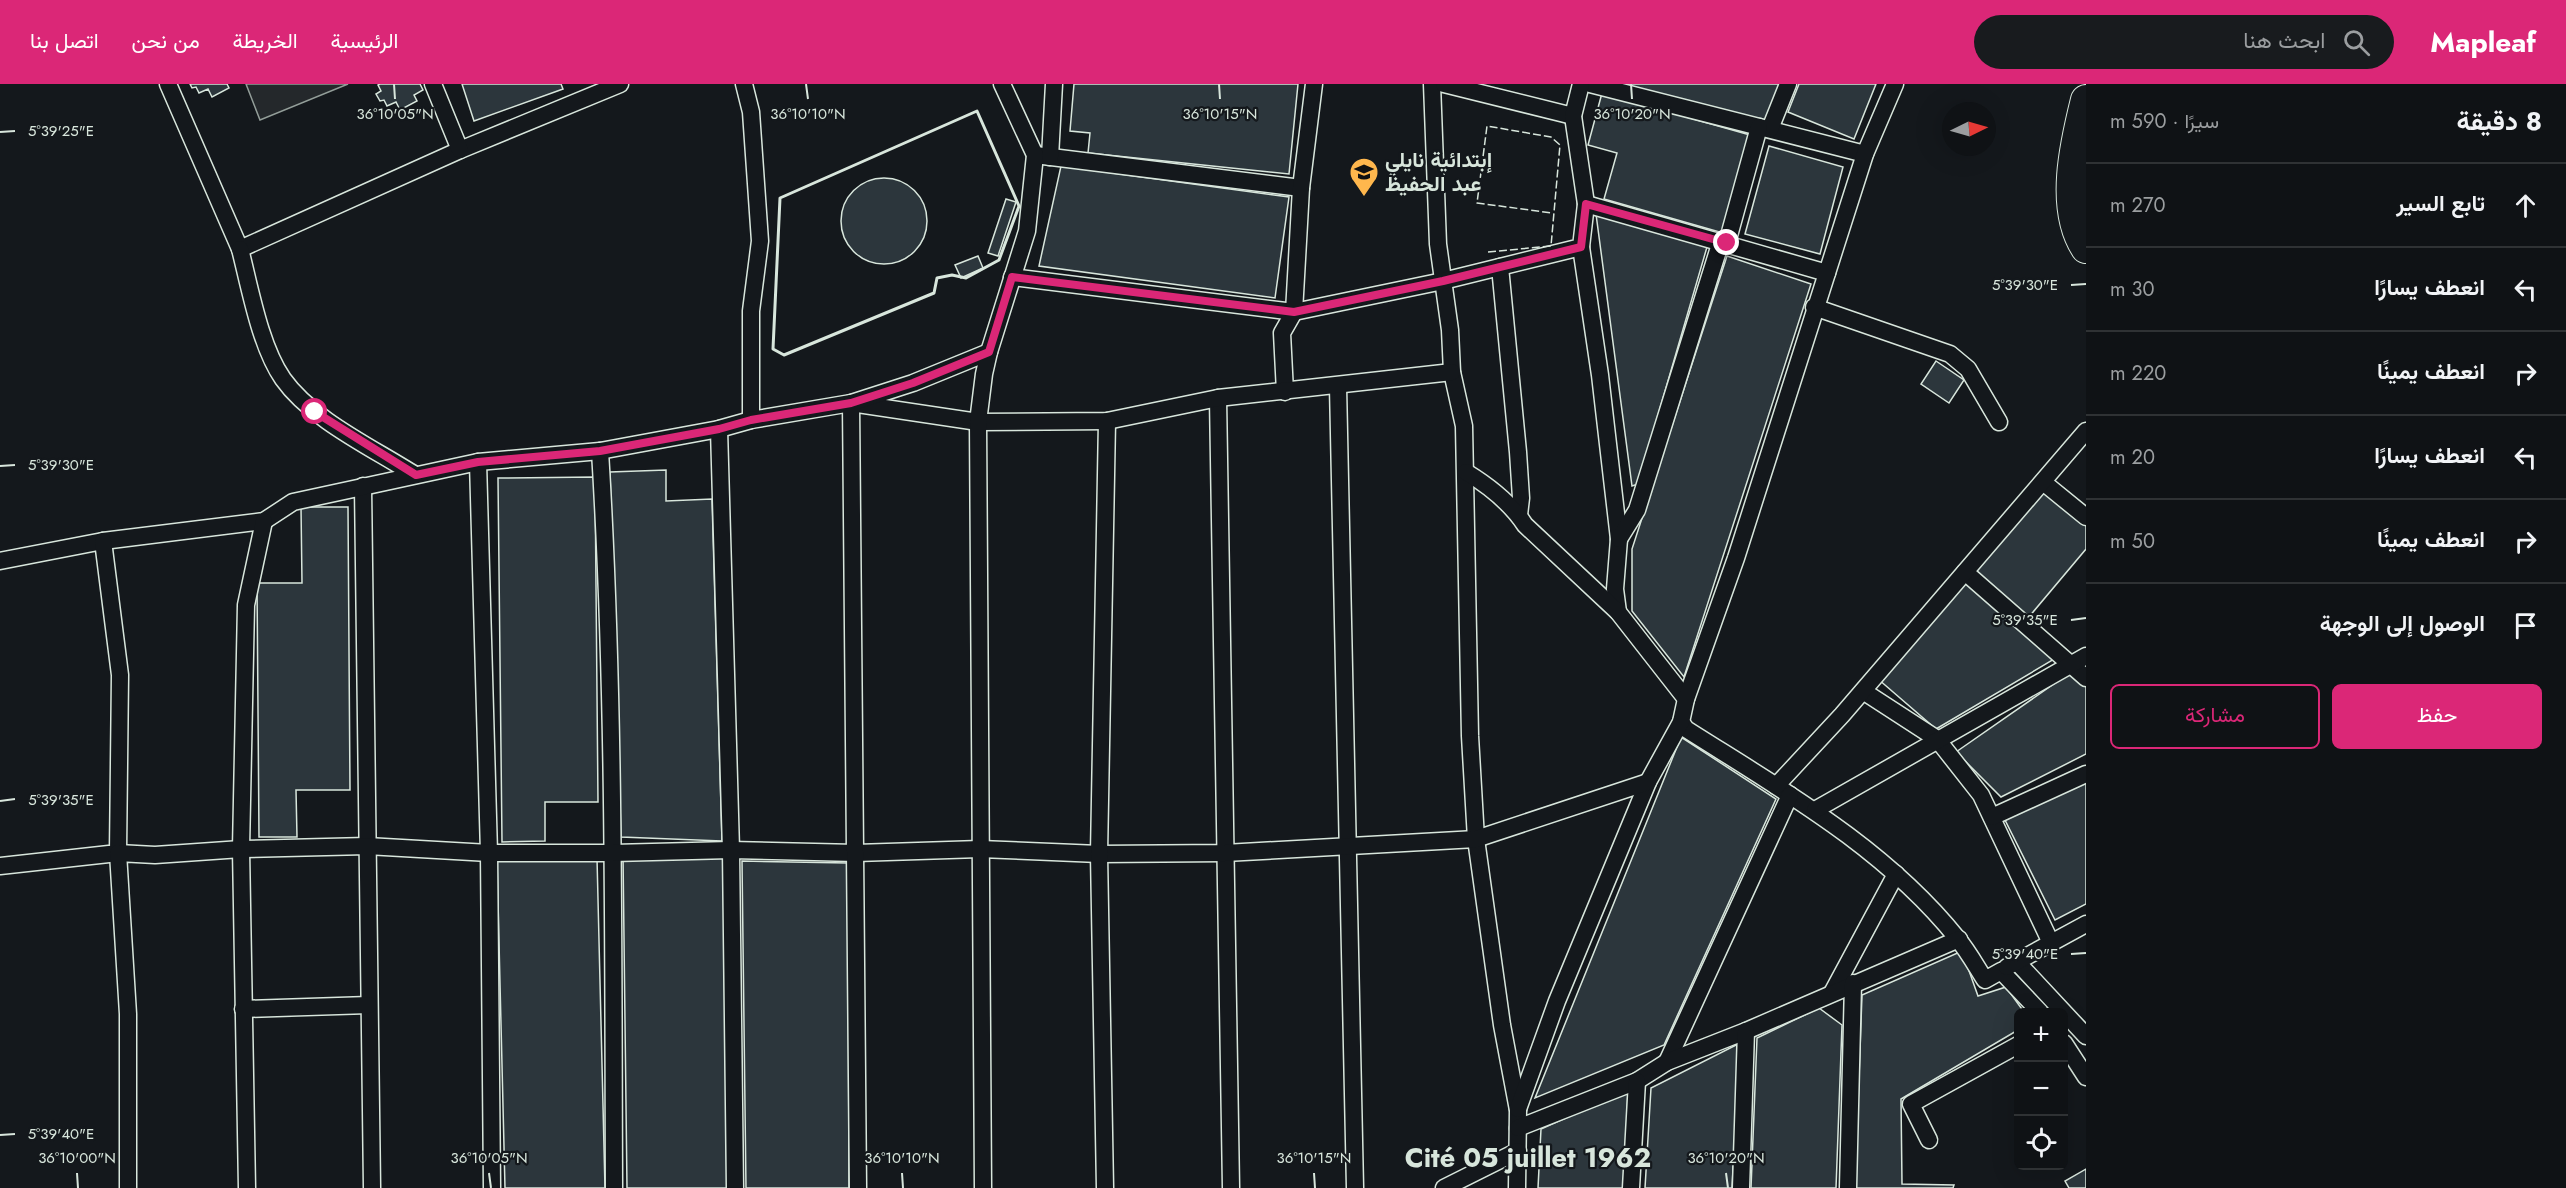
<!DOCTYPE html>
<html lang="ar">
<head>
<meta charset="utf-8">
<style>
	body { margin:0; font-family:Jost,Vazirmatn,sans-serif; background:#181b1e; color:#f1f3f6; direction:rtl }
	.controls { position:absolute; right:18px; bottom:18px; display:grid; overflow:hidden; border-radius:9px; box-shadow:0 6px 24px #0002 }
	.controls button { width:54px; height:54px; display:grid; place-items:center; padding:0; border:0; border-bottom:2px solid #2f3234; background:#0f1215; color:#f1f3f6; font:30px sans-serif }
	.compass { position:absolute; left:1942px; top:18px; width:54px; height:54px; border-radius:50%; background:#0f1215; box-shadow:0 6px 24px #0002; rotate:85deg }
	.stop { position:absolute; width:18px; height:18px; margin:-14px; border:4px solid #db2777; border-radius:50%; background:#fff }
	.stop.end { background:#db2777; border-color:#fff; box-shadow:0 2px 6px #0008 }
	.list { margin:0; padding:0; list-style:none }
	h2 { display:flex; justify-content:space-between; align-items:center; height:78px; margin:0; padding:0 24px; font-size:26px }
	h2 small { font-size:20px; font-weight:400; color:#9b9ea0 }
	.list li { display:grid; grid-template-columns:39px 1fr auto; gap:18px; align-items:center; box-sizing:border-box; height:84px; padding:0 24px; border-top:2px solid #2f3234 }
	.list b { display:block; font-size:22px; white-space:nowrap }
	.list em { font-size:20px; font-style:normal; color:#9b9ea0 }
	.actions { display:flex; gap:12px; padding:18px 24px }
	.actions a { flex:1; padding:14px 0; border:2px solid #db2777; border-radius:9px; text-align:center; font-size:21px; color:#db2777 }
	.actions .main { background:#db2777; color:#fff }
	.icon { flex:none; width:33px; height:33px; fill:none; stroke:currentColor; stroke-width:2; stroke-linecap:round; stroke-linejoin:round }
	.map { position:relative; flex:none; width:2086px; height:1104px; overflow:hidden; direction:ltr }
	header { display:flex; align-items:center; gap:36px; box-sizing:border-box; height:84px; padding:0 30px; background:#db2777; color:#fff }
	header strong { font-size:28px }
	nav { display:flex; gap:33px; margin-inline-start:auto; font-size:21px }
	.search { width:420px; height:54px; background:#181b1e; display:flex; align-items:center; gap:15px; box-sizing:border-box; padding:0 21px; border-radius:33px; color:#9b9ea0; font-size:22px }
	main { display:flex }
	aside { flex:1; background:#0f1215 }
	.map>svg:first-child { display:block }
	.parking { fill:#24282b; stroke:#939e99; stroke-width:1.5 }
	.building { fill:#2c363c; stroke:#d8e6dc; stroke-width:1.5 }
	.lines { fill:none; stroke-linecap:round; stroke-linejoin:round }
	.street-casing { stroke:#d8e6dc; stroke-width:19 }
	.highway-casing { stroke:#d8e6dc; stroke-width:32 }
	.street { stroke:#14181c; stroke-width:16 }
	.highway { stroke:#14181c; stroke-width:30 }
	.fence { stroke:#d8e6dc; stroke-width:1.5; stroke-dasharray:8 3; stroke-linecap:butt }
	.wall { stroke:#d8e6dc; stroke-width:3 }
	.route { stroke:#db2777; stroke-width:8 }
	.ticks { fill:none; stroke:#d8e6dc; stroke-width:2 }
	.labels { text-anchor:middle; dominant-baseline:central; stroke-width:4.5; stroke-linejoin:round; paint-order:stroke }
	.poi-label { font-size:21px; font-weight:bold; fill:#d8e6dc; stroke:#14181c; text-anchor:start }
	.district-label { font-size:27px; font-weight:bold; fill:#d8e6dc; stroke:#14181c }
	.ticks-label { font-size:15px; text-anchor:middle; fill:#d8e6dc; stroke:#14181c; stroke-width:4.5; stroke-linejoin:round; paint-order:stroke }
</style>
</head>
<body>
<header>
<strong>Mapleaf</strong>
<div class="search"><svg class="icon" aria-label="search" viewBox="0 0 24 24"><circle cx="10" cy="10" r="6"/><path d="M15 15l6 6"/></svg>ابحث هنا</div>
<nav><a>الرئيسية</a><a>الخريطة</a><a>من نحن</a><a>اتصل بنا</a></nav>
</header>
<main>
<aside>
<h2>8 دقيقة<small>سيرًا · 590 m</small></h2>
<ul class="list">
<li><svg class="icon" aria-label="ahead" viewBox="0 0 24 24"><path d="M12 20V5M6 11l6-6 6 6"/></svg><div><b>تابع السير</b></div><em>270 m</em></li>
<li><svg class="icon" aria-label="left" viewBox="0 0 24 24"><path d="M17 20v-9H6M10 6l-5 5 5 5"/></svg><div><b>انعطف يسارًا</b></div><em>30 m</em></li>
<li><svg class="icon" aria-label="right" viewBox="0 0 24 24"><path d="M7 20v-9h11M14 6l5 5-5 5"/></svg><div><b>انعطف يمينًا</b></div><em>220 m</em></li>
<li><svg class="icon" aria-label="left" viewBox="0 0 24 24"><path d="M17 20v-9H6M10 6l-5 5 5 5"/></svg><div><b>انعطف يسارًا</b></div><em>20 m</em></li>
<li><svg class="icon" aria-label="right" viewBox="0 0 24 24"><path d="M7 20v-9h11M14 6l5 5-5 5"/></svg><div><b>انعطف يمينًا</b></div><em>50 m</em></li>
<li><svg class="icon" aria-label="arrive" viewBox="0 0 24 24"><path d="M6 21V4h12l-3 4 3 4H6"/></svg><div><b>الوصول إلى الوجهة</b></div></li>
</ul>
<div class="actions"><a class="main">حفظ</a><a>مشاركة</a></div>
</aside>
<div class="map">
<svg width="2086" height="1104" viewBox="0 0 2086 1104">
	<rect width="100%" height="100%" fill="#14181c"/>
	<polygon class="parking" points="246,0 348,0 260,36"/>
	<g class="building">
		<polygon points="190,0 227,0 229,4 212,13 208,5 199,9 196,3 192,4"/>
		<polygon points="380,0 420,0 423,6 414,11 417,17 400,26 396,18 387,22 384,16 380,17 376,10 381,7 378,1"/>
		<polygon points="462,0 561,0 563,5 474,37"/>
		<polygon points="1074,0 1298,0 1289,90 1088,69 1090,49 1070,47"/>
		<polygon points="1616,0 1780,0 1764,40"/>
		<polygon points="1799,0 1876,0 1854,55 1788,28"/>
		<polygon points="1602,9 1750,51 1723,149 1604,115 1617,69 1588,61"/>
		<polygon points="1769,62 1843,83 1820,170 1745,150"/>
		<polygon points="1061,82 1289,113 1275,214 1039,182"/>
		<circle cx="884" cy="137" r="43"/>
		<polygon points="1006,115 1016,118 998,172 988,169"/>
		<polygon points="1596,130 1707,163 1638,400 1632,402"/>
		<polygon points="978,172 983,184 961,194 955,181"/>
		<polygon points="1727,172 1811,200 1684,593 1632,527 1632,465"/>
		<polygon points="1936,277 1964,296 1949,319 1921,300"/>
		<polygon points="666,386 666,417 712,415 722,757 621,753 610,388"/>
		<polygon points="595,393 598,718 545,718 545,757 502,758 498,394"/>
		<polygon points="2043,404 2086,439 2086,465 2028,534 1974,490"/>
		<polygon points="301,423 348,423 350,706 296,706 297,753 259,753 257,499 302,499"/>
		<polygon points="1964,495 2056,574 1936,645 1878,595"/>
		<polygon points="2071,588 2086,602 2086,670 2001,713 1956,668"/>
		<polygon points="1681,653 1776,715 1664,961 1535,1014"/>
		<polygon points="2086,695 2086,820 2055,836 2005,736"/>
		<polygon points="723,763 727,1104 627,1104 623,771"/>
		<polygon points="597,774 605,1104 505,1104 497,776"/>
		<polygon points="742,777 848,779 849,1104 746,1104"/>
		<polygon points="1962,867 1978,912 2006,903 2024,928 2018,928 2018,946 1901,1015 1902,1100 1954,1101 1953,1104 1855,1104 1862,911"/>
		<polygon points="1819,924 1842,941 1836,1104 1751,1104 1757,954"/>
		<polygon points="1740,959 1732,1104 1645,1104 1651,1004"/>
		<polygon points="1628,1006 1624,1104 1538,1104 1541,1045"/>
		<polygon points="2086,1085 2086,1104 2069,1104 2065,1097"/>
	</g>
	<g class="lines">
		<g class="street-casing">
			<g id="street">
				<polyline points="168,0 240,165 460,66 620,0"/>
				<polyline points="433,0 460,66"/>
				<polyline points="744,0 751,28 760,157 751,227 751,336"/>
				<polyline points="1432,0 1438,160 1450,246 1452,288 1464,342 1470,652 1476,755 1502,941 1518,1026 1517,1104"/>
				<polyline points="1444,0 1573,32"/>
				<polyline points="1590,0 1865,70"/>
				<polyline points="1770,45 1788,0"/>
				<polyline points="1035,71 1301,104"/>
				<polyline points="1050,73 1054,0"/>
				<polyline points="1586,120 1827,189"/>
				<polyline points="1727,159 1759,43"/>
				<polyline points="1581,163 1600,291 1619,455 1615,505 1618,528"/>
				<path d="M240,165C250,204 260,262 283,295C312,336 373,364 415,391"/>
				<polyline points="1500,183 1518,368 1521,414 1519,431"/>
				<polyline points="1012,193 1294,228 1443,197 1581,163 1586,120 1573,32 1581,0"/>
				<polyline points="1814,223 1950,270 1968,285 1999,338"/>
				<polyline points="1338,302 1355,1104"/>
				<polyline points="1285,308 1282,249 1294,228 1301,104 1314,0"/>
				<polyline points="1218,314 1231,1104"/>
				<polyline points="719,345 731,766 735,1104"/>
				<path d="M600,367C615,612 613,858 614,1104"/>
				<polyline points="478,378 489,769 492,1104"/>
				<path d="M1466,388C1489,402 1510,418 1525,441L1618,528L1686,615"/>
				<polyline points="2043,398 2086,433"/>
				<polyline points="363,402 372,1104"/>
				<polyline points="1619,455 1637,426 1721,157"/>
				<polyline points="0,477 103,457 264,437 293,418 478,378 600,367 719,345 751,336 851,319 978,338 1107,337 1218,314 1452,288"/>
				<polyline points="1965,488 2086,594"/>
				<polyline points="1863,607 1937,655 1981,711 2051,859"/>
				<path d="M1681,638L1686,645C1782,706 1885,764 1957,854C1968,867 1976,882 1985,896L2001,887L2040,928"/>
				<polyline points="1776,702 1842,631 2086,347"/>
				<polyline points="1815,726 2086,572"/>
				<polyline points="1992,733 2086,690"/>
				<polyline points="0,782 118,769 120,591 103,457"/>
				<polyline points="2017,878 2086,952"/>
				<polyline points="2007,883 2086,840"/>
				<polyline points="1832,909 1896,790"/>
				<polyline points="243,925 369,921"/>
				<polyline points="2064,959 2086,993"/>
				<polyline points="1667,978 1790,711"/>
				<polyline points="1518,1025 1557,917 1648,698 1681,638 1686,615 1736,474 1865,70 1895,0"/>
				<polyline points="1518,1044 1637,997 1667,978 1746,947 1959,855"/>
				<polyline points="1929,1056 1911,1020 2018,961"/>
				<polyline points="128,1104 128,930 118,769 155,771 241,765 367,762 489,769 613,769 731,766 856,769 980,765 1099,770 1225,769 1476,755 1648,698"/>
				<polyline points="247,1104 241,765 246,521 264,437"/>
				<polyline points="858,1104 851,319 913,299 989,268"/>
				<polyline points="983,1104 978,338 984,290 989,268 1027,147 1035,71 1002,0"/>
				<polyline points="1105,1104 1099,770 1107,337"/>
				<polyline points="1444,1104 1518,1067"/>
				<polyline points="1631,1104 1637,997"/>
				<polyline points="1741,1104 1746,947"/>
				<polyline points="1848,1104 1853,899"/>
			</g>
		</g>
		<g class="highway-casing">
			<path id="highway" d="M2086,16C2075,60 2060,124 2086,164"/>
		</g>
		<use href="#street" class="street"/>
		<use href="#highway" class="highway"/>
		<polyline class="fence" points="1488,168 1551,162 1560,61 1551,53 1487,42 1477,119 1552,129"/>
		<polygon class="wall" points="977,27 1019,122 999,176 966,194 952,191 937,194 934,209 784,271 773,265 780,114"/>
	</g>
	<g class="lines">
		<polyline class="route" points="315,328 416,391 478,378 600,367 719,345 751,336 851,319 913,299 989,268 1012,193 1294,228 1443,197 1581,163 1586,120 1727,159"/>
	</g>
	<path class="ticks" d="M394,0L395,15M806,0L808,15M1219,0L1220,15M1631,0L1632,15M0,48L15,47M2071,201L2086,200M0,382L15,381M2071,536L2086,534M0,717L15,715M2071,870L2086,869M0,1051L15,1050M77,1089L78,1104M489,1089L491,1104M902,1089L903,1104M1314,1089L1315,1104M1726,1089L1728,1104"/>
	<defs>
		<g id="school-pin" transform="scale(1.5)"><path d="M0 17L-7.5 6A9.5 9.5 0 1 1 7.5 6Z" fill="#ffb74d" stroke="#14181c"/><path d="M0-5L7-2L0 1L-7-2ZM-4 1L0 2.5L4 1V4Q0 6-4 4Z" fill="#111"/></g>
	</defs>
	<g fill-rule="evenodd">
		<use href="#school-pin" x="1364" y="88"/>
	</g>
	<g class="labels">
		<g class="poi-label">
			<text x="1385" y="76">إبتدائية نايلي<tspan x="1385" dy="24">عبد الحفيظ</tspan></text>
		</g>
		<g class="district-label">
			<text x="1528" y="1073">Cité 05 juillet 1962</text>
		</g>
	</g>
	<g class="ticks-label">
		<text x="395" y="35">36°10'05"N</text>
		<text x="808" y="35">36°10'10"N</text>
		<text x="1220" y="35">36°10'15"N</text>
		<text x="1632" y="35">36°10'20"N</text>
		<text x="61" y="52">5°39'25"E</text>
		<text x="2025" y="206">5°39'30"E</text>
		<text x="61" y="386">5°39'30"E</text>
		<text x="2025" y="541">5°39'35"E</text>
		<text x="61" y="721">5°39'35"E</text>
		<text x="2025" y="875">5°39'40"E</text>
		<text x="61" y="1055">5°39'40"E</text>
		<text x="77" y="1079">36°10'00"N</text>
		<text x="489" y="1079">36°10'05"N</text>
		<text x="902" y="1079">36°10'10"N</text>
		<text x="1314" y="1079">36°10'15"N</text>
		<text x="1726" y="1079">36°10'20"N</text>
	</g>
</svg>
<div class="controls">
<button>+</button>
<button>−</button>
<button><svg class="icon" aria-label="locate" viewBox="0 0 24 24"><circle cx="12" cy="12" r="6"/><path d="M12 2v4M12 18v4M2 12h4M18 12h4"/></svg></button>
</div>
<svg class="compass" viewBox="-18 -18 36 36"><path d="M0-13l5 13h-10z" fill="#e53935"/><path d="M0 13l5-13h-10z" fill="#9b9ea0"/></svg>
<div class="stop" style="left:315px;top:328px"></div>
<div class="stop end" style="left:1727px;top:159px"></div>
</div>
</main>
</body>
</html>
